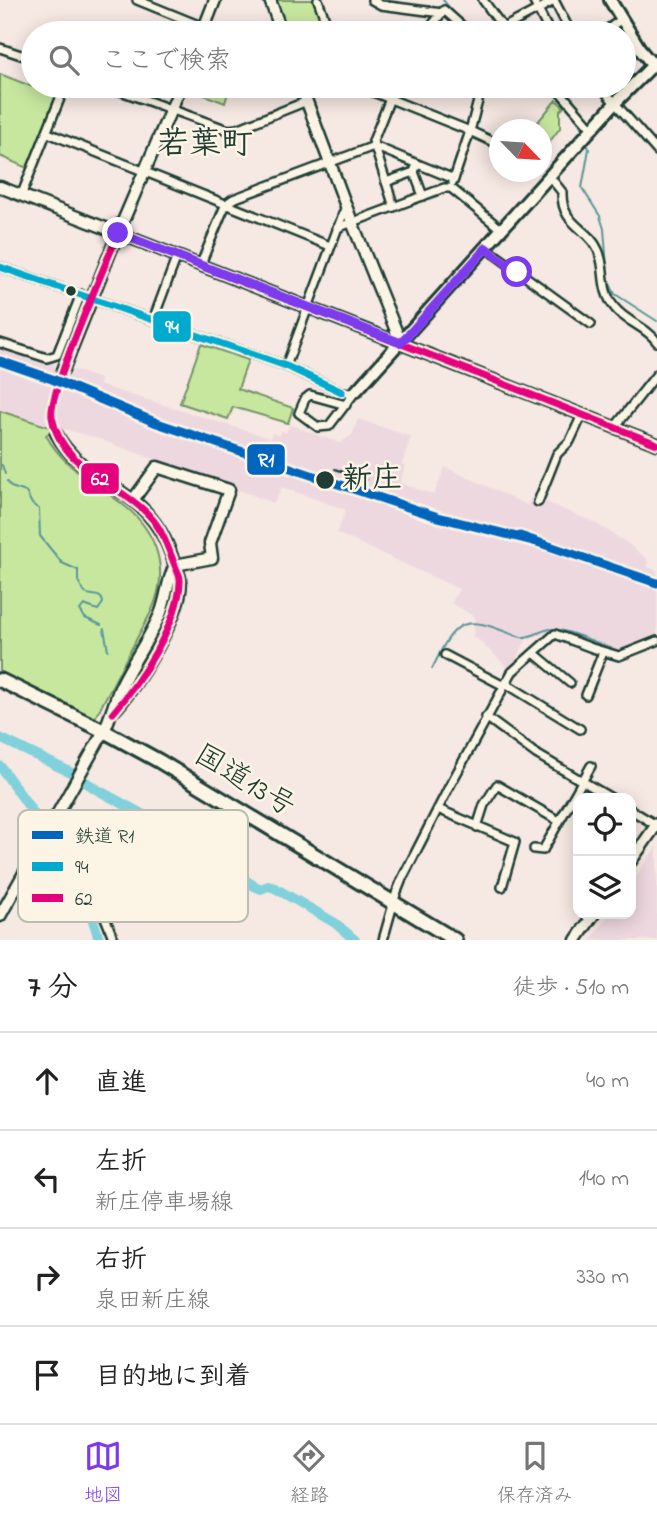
<!DOCTYPE html>
<html lang="ja">
<head>
<meta charset="utf-8">
<style>
	body { margin:0; font-family:"Indie Flower","Klee One",sans-serif; background:#f6f6f6; color:#222 }
	.controls { position:absolute; right:21px; bottom:21px; display:grid; overflow:hidden; border-radius:14px; box-shadow:0 4px 18px #0003 }
	.controls button { width:63px; height:63px; display:grid; place-items:center; padding:0; border:0; border-bottom:2px solid #e0e0e0; background:#fff; color:#222; font:35px sans-serif }
	.compass { position:absolute; left:489px; top:119px; width:63px; height:63px; border-radius:50%; background:#fff; box-shadow:0 4px 18px #0003; rotate:115deg }
	.stop { position:absolute; width:21px; height:21px; margin:-16px; border:5px solid #7c3aed; border-radius:50%; background:#fff }
	.stop.end { background:#7c3aed; border-color:#fff; box-shadow:0 2px 7px #0008 }
	.list { margin:0; padding:0; list-style:none }
	h2 { display:flex; justify-content:space-between; align-items:center; height:91px; margin:0; padding:0 28px; font-size:30px }
	h2 small { font-size:23px; font-weight:400; color:#767676 }
	.list li { display:grid; grid-template-columns:46px 1fr auto; gap:21px; align-items:center; box-sizing:border-box; height:98px; padding:0 28px; border-top:2px solid #e0e0e0 }
	.list b { display:block; font-size:26px; white-space:nowrap }
	.list p { margin:0; font-size:23px; white-space:nowrap; color:#767676 }
	.list em { font-size:23px; font-style:normal; color:#767676 }
	.icon { flex:none; width:38px; height:38px; fill:none; stroke:currentColor; stroke-width:2; stroke-linecap:round; stroke-linejoin:round }
	.map { position:relative; flex:none; width:657px; height:940px; overflow:hidden }
	.search { position:absolute; background:#fff; box-shadow:0 4px 18px #0003; left:21px; right:21px; top:21px; height:77px; display:flex; align-items:center; gap:18px; box-sizing:border-box; padding:0 24px; border-radius:38px; color:#767676; font-size:26px }
	.sheet { height:483px; background:#fff }
	nav { display:flex; justify-content:space-around; align-items:center; box-sizing:border-box; height:98px; border-top:2px solid #e0e0e0; background:#fff; font-size:19px; color:#767676 }
	nav a { display:grid; justify-items:center; gap:4px }
	nav .on { color:#7c3aed }
	.map>svg:first-child { display:block }
	.built { fill:#eed8df }
	.green { fill:#c7e79f; stroke:#73926a; stroke-width:2 }
	.lines { fill:none; stroke-linecap:round; stroke-linejoin:round }
	.stream { stroke:#599698; stroke-width:2 }
	.river { stroke:#80d1db; stroke-width:10 }
	.secondary-tunnel { stroke:#cbc6bf; stroke-width:10; stroke-dasharray:10 5; stroke-linecap:butt }
	.street-casing { stroke:#1f3d34; stroke-width:12 }
	.secondary-casing { stroke:#1f3d34; stroke-width:15 }
	.primary-casing { stroke:#1f3d34; stroke-width:16 }
	.highway-casing { stroke:#1f3d34; stroke-width:18 }
	.street { stroke:#fcf5e5; stroke-width:7 }
	.secondary { stroke:#fcf5e5; stroke-width:10 }
	.primary { stroke:#fcf5e5; stroke-width:10 }
	.highway { stroke:#fcf5e5; stroke-width:12 }
	.rail { stroke:#1f3d34; stroke-width:2 }
	.bus-1-casing { stroke:#fcf5e5; stroke-width:12 }
	.bus-2-casing { stroke:#fcf5e5; stroke-width:12 }
	.bus-1 { stroke:#00a9ce; stroke-width:7 }
	.bus-2 { stroke:#e5007d; stroke-width:7 }
	.rail-1-casing { stroke:#fcf5e5; stroke-width:14 }
	.rail-1 { stroke:#0065bd; stroke-width:9 }
	.route { stroke:#7c3aed; stroke-width:9 }
	.bus-dot { fill:#1f3d34; stroke:#fcf5e5; stroke-width:2.5 }
	.labels { text-anchor:middle; dominant-baseline:central; stroke-width:5; stroke-linejoin:round; paint-order:stroke }
	.stop-label { font-size:30px; font-weight:bold; fill:#1f3d34; stroke:#fcf5e5; text-anchor:start }
	.street-label { font-size:30px; fill:#1f3d34; stroke:#fcf5e5 }
	.neighbourhood-label { font-size:32px; font-weight:bold; fill:#1f3d34; stroke:#fcf5e5 }
	.key { fill:#fcf5e5; stroke:#babeb0; stroke-width:2 }
	.key-label { font-size:19px; fill:#1f3d34 }
	.line-badge { stroke:#fcf5e5; stroke-width:2.5 }
	.badge-label { font-size:19px; text-anchor:middle; font-weight:bold; fill:#fff }
</style>
</head>
<body>
<div class="map">
<svg width="657" height="940" viewBox="0 0 657 940">
	<rect width="100%" height="100%" fill="#f6e8e2"/>
	<filter id="ink" filterUnits="userSpaceOnUse"><feTurbulence type="fractalNoise" baseFrequency=".0143" numOctaves="2"/><feDisplacementMap in="SourceGraphic" scale="14" xChannelSelector="R" yChannelSelector="G"/><feConvolveMatrix kernelMatrix="1 2 1 2 8 2 1 2 1" color-interpolation-filters="sRGB"/></filter>
	<g filter="url(#ink)">
		<g class="built">
			<polygon points="0,346 28,356 43,355 55,360 54,367 71,374 74,370 100,379 99,385 270,438 272,433 279,436 281,431 286,433 290,425 340,443 352,435 358,419 411,437 402,464 405,466 400,483 434,495 445,467 527,505 532,496 595,523 623,540 647,559 648,567 657,571 657,638 621,652 615,653 553,631 526,640 510,670 479,640 473,637 475,617 451,603 459,589 337,533 346,510 282,487 274,503 93,437 0,411"/>
			<polygon points="657,846 657,940 591,940 609,914 631,914 631,883"/>
		</g>
		<g class="green">
			<polygon points="276,0 314,0 322,22 288,33"/>
			<polygon points="0,74 56,96 27,168 0,156"/>
			<polygon points="207,86 230,86 225,103 204,95"/>
			<polygon points="556,100 564,107 560,111 560,128 542,152 542,130 532,129"/>
			<polygon points="201,344 248,360 238,389 293,408 288,423 233,407 228,419 180,403"/>
			<path d="M0,411L56,429L46,435C63,467 93,482 121,503C153,527 169,563 155,602C150,617 140,631 133,646C120,670 108,694 95,718L91,719L0,673Z"/>
		</g>
		<g class="lines">
			<g class="stream">
				<polyline points="443,0 459,19"/>
				<polyline points="546,86 573,113 584,131"/>
				<polyline points="587,143 589,149 582,188 600,216 604,229 608,280 615,294 657,321"/>
				<polyline points="2,465 5,474"/>
				<path d="M7,481L11,487L26,492L32,504L39,509L40,536L62,563L78,570V581L85,593C91,597 102,592 103,603L98,610L84,605L80,610L85,618L101,625"/>
				<polyline points="104,629 108,650"/>
				<path d="M432,669C439,656 448,631 463,625C480,618 504,633 521,637C531,639 541,629 552,629C565,628 604,646 619,651L657,636"/>
			</g>
			<g class="river">
				<path d="M0,738L74,774L96,789L237,866C240,878 249,884 261,889L268,886L275,888L335,923L355,940"/>
				<path d="M0,766C38,820 82,875 99,940"/>
			</g>
			<path class="secondary-tunnel" d="M56,433C49,406 55,395 63,370"/>
			<g class="street-casing">
				<g id="street">
					<polyline points="137,0 218,33"/>
					<polyline points="318,0 328,28 326,33"/>
					<polyline points="372,0 381,5 442,13"/>
					<polyline points="483,0 507,33"/>
					<polyline points="533,0 550,33"/>
					<polyline points="554,0 571,33"/>
					<polyline points="328,28 342,33"/>
					<polyline points="503,28 554,1"/>
					<polyline points="426,33 444,10 470,33"/>
					<polyline points="602,33 622,19"/>
					<polyline points="0,48 33,59"/>
					<polyline points="107,86 228,130 237,129 307,101"/>
					<polyline points="358,86 470,131 500,145"/>
					<polyline points="555,86 593,130"/>
					<polyline points="600,86 657,151"/>
					<polyline points="48,133 330,246"/>
					<polyline points="414,172 423,196"/>
					<path d="M550,177L562,192C561,226 588,227 598,250C607,269 599,289 615,308C626,322 647,327 657,342"/>
					<polyline points="386,182 414,172 417,164"/>
					<polyline points="453,182 470,131 482,86"/>
					<polyline points="21,196 65,86"/>
					<polyline points="394,207 373,141 395,86"/>
					<polyline points="337,228 444,188 451,188 502,230"/>
					<polyline points="486,248 591,324"/>
					<polyline points="200,266 222,213 226,204 233,199 374,146 454,179"/>
					<polyline points="0,267 286,366 342,392 350,393 356,391"/>
					<polyline points="153,320 177,256"/>
					<polyline points="0,343 47,358 57,355 81,294"/>
					<polyline points="286,366 346,206"/>
					<polyline points="346,405 310,395 305,399 299,413 318,427 329,426 355,392"/>
					<polyline points="615,427 657,374"/>
					<polyline points="538,502 557,454 570,441 582,415"/>
					<polyline points="534,653 570,683"/>
					<polyline points="445,655 504,686"/>
					<polyline points="505,683 580,729"/>
					<polyline points="586,695 603,652"/>
					<polyline points="486,717 536,754 611,798"/>
					<polyline points="438,809 515,842 502,887"/>
					<polyline points="631,810 656,825"/>
					<polyline points="55,819 98,900 114,940"/>
					<polyline points="477,827 484,805 497,785 559,821"/>
					<polyline points="534,849 543,850 591,766"/>
					<polyline points="383,940 396,894 402,879 448,789 512,672 555,634 592,648 619,656 657,641"/>
				</g>
			</g>
			<g class="secondary-casing">
				<g id="secondary">
					<polyline points="270,0 282,33"/>
					<polyline points="202,33 215,0"/>
					<polyline points="301,86 352,222 401,343"/>
					<polyline points="0,187 118,233 181,86"/>
					<polyline points="63,370 118,233 657,444"/>
					<path d="M56,433C73,466 106,479 135,502C155,518 167,539 174,563C176,568 179,573 180,578C187,608 136,687 115,710"/>
					<polyline points="133,500 157,467 229,490 210,543 212,558 175,565"/>
					<polyline points="631,861 657,824"/>
					<path d="M0,916L104,731C110,718 114,704 119,690C131,663 150,639 161,612C167,596 167,581 175,565"/>
					<polyline points="576,940 594,914"/>
				</g>
			</g>
			<g class="primary-casing">
				<g id="primary">
					<polyline points="610,0 642,52 653,65"/>
					<polyline points="356,391 616,102 657,61"/>
				</g>
			</g>
			<g class="highway-casing">
				<polyline id="highway" points="0,680 104,731 159,761 455,940"/>
			</g>
			<use href="#street" class="street"/>
			<use href="#secondary" class="secondary"/>
			<use href="#primary" class="primary"/>
			<use href="#highway" class="highway"/>
			<g class="rail">
				<polyline points="335,469 367,480"/>
				<polyline points="326,480 438,517 537,542"/>
				<polyline points="588,559 657,580"/>
			</g>
			<g class="bus-1-casing">
				<polyline id="bus-1" points="0,267 286,366 342,392"/>
			</g>
			<g class="bus-2-casing">
				<path id="bus-2" d="M113,713C139,683 179,623 180,582C181,577 178,573 176,568C164,538 161,522 134,502C102,477 60,461 52,417C47,395 107,263 118,233L657,444"/>
			</g>
			<use href="#bus-1" class="bus-1"/>
			<use href="#bus-2" class="bus-2"/>
			<g class="rail-1-casing">
				<g id="rail-1">
					<polyline points="0,361 52,379 157,423 326,480 438,517 537,542"/>
					<polyline points="520,536 657,583"/>
				</g>
			</g>
			<use href="#rail-1" class="rail-1"/>
		</g>
	</g>
	<g class="lines" filter="url(#ink)">
		<polyline class="route" points="118,233 401,343 486,248 517,272"/>
	</g>
	<g class="bus-dot">
		<circle cx="71" cy="291" r="6"/>
		<circle cx="325" cy="480" r="10"/>
	</g>
	<g class="labels">
		<g class="stop-label">
			<text x="342" y="480">新庄</text>
		</g>
		<g class="street-label">
			<text transform="translate(244 782) rotate(31)">国道13号</text>
		</g>
		<g class="neighbourhood-label">
			<text x="205" y="145">若葉町</text>
		</g>
	</g>
	<rect x="18" y="810" width="230" height="112" rx="10" class="key"/>
	<rect x="32" y="831" width="31" height="8" fill="#0065bd"/>
	<rect x="32" y="862" width="31" height="9" fill="#00a9ce"/>
	<rect x="32" y="894" width="31" height="8" fill="#e5007d"/>
	<g class="key-label">
		<text x="75" y="842">鉄道 R1</text>
		<text x="75" y="873">94</text>
		<text x="75" y="905">62</text>
	</g>
	<g class="line-badge">
		<rect x="152" y="310" width="40" height="33" rx="7" fill="#00a9ce"/>
		<rect x="246" y="443" width="40" height="33" rx="7" fill="#0065bd"/>
		<rect x="80" y="462" width="40" height="33" rx="7" fill="#e5007d"/>
	</g>
	<g class="badge-label">
		<text x="172" y="333">94</text>
		<text x="266" y="466">R1</text>
		<text x="100" y="485">62</text>
	</g>
</svg>
<div class="controls">
<button><svg class="icon" aria-label="locate" viewBox="0 0 24 24"><circle cx="12" cy="12" r="6"/><path d="M12 2v4M12 18v4M2 12h4M18 12h4"/></svg></button>
<button><svg class="icon" aria-label="layers" viewBox="0 0 24 24"><path d="M12 4l9 5-9 5-9-5zM3 14l9 5 9-5"/></svg></button>
</div>
<svg class="compass" viewBox="-18 -18 36 36"><path d="M0-13l5 13h-10z" fill="#e53935"/><path d="M0 13l5-13h-10z" fill="#767676"/></svg>
<div class="stop" style="left:517px;top:272px"></div>
<div class="stop end" style="left:118px;top:233px"></div>
<div class="search"><svg class="icon" aria-label="search" viewBox="0 0 24 24"><circle cx="10" cy="10" r="6"/><path d="M15 15l6 6"/></svg>ここで検索</div>
</div>
<section class="sheet">
<h2>7 分<small>徒歩 · 510 m</small></h2>
<ul class="list">
<li><svg class="icon" aria-label="ahead" viewBox="0 0 24 24"><path d="M12 20V5M6 11l6-6 6 6"/></svg><div><b>直進</b></div><em>40 m</em></li>
<li><svg class="icon" aria-label="left" viewBox="0 0 24 24"><path d="M17 20v-9H6M10 6l-5 5 5 5"/></svg><div><b>左折</b><p>新庄停車場線</p></div><em>140 m</em></li>
<li><svg class="icon" aria-label="right" viewBox="0 0 24 24"><path d="M7 20v-9h11M14 6l5 5-5 5"/></svg><div><b>右折</b><p>泉田新庄線</p></div><em>330 m</em></li>
<li><svg class="icon" aria-label="arrive" viewBox="0 0 24 24"><path d="M6 21V4h12l-3 4 3 4H6"/></svg><div><b>目的地に到着</b></div></li>
</ul>
</section>
<nav>
<a class="on"><svg class="icon" aria-label="map" viewBox="0 0 24 24"><path d="M3 6l6-2 6 2 6-2v14l-6 2-6-2-6 2zM9 4v14M15 6v14"/></svg>地図</a>
<a><svg class="icon" aria-label="directions" viewBox="0 0 24 24"><path d="M12 3l9 9-9 9-9-9zM9 14v-3h6M13 9l2 2-2 2"/></svg>経路</a>
<a><svg class="icon" aria-label="saved" viewBox="0 0 24 24"><path d="M7 4h10v16l-5-4-5 4z"/></svg>保存済み</a>
</nav>
</body>
</html>
